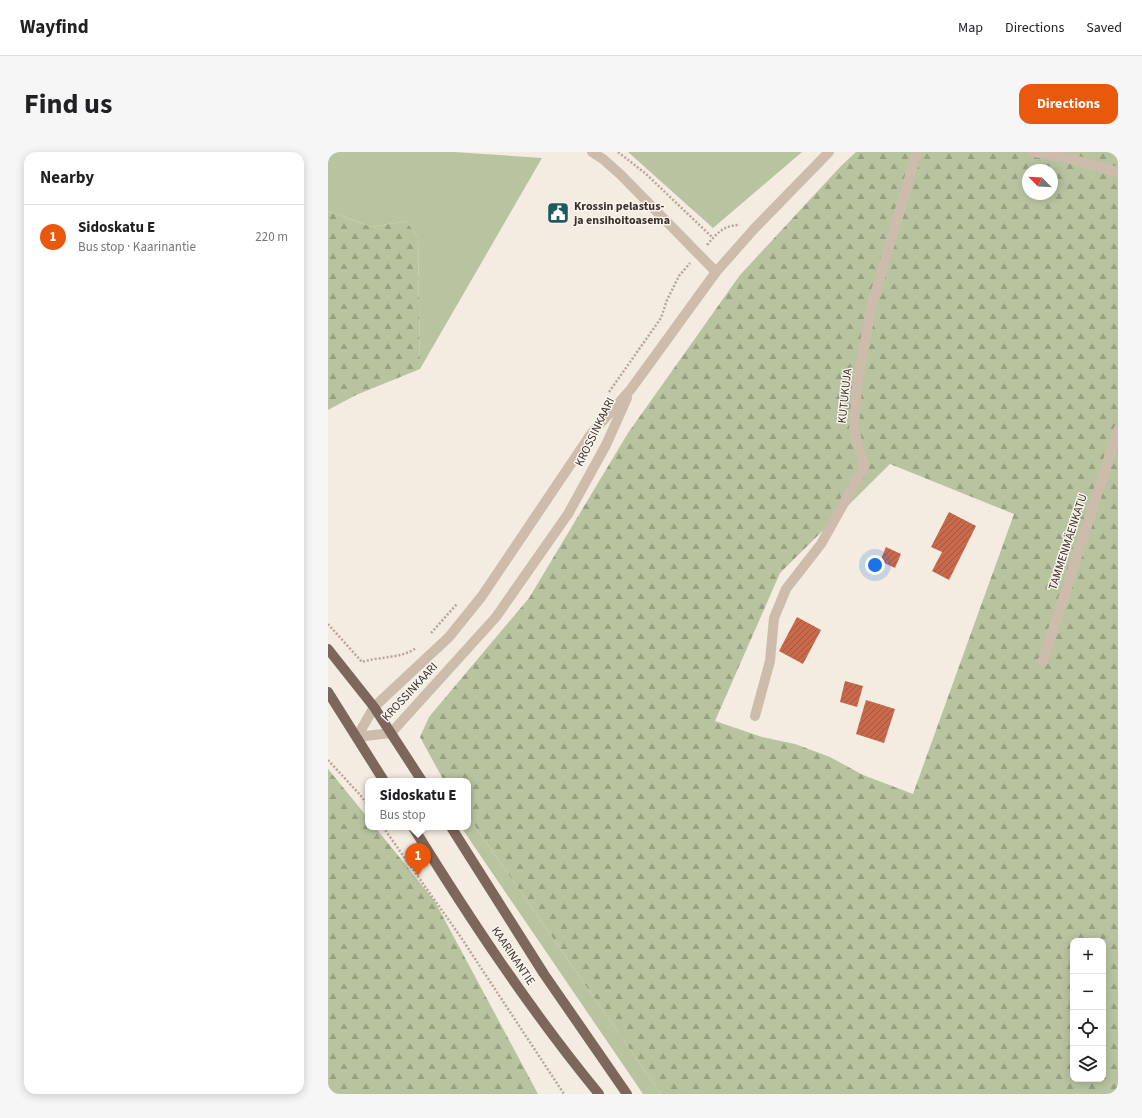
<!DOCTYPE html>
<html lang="en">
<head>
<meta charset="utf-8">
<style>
	body { margin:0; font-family:"Source Sans 3",sans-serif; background:#f6f6f6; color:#202124 }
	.controls { position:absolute; right:12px; bottom:12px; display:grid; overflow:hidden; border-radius:8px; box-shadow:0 2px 10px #0003 }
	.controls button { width:36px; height:36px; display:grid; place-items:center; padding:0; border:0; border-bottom:1px solid #e0e0e0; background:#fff; color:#202124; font:20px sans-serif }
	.compass { position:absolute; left:694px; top:12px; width:36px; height:36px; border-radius:50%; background:#fff; box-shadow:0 2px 10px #0003; rotate:294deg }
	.you { position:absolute; left:547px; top:413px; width:14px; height:14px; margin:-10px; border:3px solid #fff; border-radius:50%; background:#1a73e8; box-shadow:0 0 0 6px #1a73e833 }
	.badge { display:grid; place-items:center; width:26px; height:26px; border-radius:50%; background:#ea580c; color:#fff; font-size:13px; font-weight:700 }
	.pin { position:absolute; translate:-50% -33px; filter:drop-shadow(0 1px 2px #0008) }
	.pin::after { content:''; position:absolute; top:21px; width:14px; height:12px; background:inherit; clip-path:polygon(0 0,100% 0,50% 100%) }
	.popup { position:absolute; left:37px; top:626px; width:106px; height:52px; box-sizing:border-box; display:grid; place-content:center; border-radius:8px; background:#fff; filter:drop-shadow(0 1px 3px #0005); font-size:13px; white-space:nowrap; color:#757577 }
	.popup b { font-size:15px; color:#202124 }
	.popup::after { content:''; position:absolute; left:50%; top:100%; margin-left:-8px; border:8px solid transparent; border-top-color:#fff }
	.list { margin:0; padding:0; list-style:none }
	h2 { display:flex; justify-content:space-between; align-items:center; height:52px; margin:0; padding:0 16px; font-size:17px }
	h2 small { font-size:13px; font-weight:400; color:#757577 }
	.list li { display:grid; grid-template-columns:26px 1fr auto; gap:12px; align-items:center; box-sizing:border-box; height:64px; padding:0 16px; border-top:1px solid #e0e0e0 }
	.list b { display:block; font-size:15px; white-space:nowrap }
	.list p { margin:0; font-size:13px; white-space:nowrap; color:#757577 }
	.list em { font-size:13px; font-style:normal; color:#757577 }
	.icon { flex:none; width:22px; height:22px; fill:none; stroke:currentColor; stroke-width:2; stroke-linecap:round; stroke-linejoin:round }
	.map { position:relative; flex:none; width:790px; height:942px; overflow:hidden; border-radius:12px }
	header { display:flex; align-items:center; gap:24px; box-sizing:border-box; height:56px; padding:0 20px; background:#fff; border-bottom:1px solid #e0e0e0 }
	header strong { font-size:19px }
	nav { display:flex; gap:22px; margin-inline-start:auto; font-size:14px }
	.intro { display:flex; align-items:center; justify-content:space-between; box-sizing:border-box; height:96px; padding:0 24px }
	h1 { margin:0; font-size:28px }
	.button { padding:10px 18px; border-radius:12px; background:#ea580c; color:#fff; font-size:14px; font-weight:700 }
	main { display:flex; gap:24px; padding:0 24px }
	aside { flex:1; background:#fff; border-radius:12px; box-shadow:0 2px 10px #0003 }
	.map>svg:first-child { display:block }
	.green { fill:#b8c4a0 }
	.forest { fill:url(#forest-firs); fill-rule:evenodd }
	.building { fill:url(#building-hatch) }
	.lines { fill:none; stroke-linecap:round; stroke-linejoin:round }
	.path { stroke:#b9a596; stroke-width:2.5; stroke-dasharray:2 2; stroke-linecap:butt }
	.minor { stroke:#cdbbac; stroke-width:10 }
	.major { stroke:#7d675c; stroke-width:10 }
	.labels { text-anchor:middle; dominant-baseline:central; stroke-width:3; stroke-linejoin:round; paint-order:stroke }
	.poi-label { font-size:12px; font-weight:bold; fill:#3b302b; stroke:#fbf5ee; text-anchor:start }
	.street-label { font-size:12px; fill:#3b302b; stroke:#fbf5ee }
</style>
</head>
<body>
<header>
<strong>Wayfind</strong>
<nav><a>Map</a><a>Directions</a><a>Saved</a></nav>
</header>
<div class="intro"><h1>Find us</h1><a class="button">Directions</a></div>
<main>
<aside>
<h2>Nearby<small></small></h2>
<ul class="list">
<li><span class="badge">1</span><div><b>Sidoskatu E</b><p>Bus stop · Kaarinantie</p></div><em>220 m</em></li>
</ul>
</aside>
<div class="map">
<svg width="790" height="942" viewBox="0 0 790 942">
	<defs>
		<pattern id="forest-firs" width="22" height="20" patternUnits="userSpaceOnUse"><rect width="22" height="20" fill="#b8c4a0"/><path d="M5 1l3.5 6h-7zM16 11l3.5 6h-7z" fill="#97a083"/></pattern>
		<pattern id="building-hatch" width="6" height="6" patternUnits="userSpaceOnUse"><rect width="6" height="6" fill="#c8694b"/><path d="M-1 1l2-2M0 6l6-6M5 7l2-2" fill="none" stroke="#a4573f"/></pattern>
	</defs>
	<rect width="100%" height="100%" fill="#f4ebe1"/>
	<g class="green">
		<polygon points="0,0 126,0 214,6 92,217 90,85 78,69 44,75 0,59"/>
		<polygon points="300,0 474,0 385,76"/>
		<polygon points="140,664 333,942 315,942 133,675 140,675"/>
	</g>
	<g class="forest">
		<path d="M528,0H790V942H333L140,664V629H116L92,585L101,565L201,446L300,281L412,123L513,14ZM700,18H724V42H700ZM562,312L686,362L585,642L535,623L502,605L467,592L434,585L387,569L452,421ZM745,789H775V927H745Z"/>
		<polygon points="0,59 44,75 78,69 90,85 92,217 28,243 0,258"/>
		<polygon points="0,617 40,666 40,675 47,675 106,748 210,942 0,942"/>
	</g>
	<g class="building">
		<polygon points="621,360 648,374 621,428 604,419 614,400 603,395"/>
		<polygon points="558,395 573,402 567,416 552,409"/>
		<polygon points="469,465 493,478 475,512 451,499"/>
		<polygon points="517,529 535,534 529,555 512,550"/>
		<polygon points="538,548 567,557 556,591 528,582"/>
	</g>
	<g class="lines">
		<g class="path">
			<polyline points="290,0 317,21 385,86"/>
			<path d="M379,93C389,81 396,73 412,73"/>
			<polyline points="281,240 333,166 339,148 351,124 362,111"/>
			<path d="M0,472L34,510C52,504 73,507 88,496"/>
			<polyline points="103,481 129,452"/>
			<polyline points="0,608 34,645 40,654"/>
			<polyline points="55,675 132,784 236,942"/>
		</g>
		<g class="minor">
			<polyline points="264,0 275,7 293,23 388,120"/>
			<polyline points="705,0 736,5 790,20"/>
			<polyline points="715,509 790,278"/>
			<polyline points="427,564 442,509 446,466 458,437 493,392 536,315 526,277 529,236 543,156 589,0"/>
			<polyline points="29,585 46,555 121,485 154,444 263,282 303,237 388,120 426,77 501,0"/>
			<polyline points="29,585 63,581 168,465 240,362 278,293 299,246"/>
		</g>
		<g class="major">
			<polyline points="0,497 46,555 94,629"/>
			<polyline points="0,540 56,629"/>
			<path d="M85,675C142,767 202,858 271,942"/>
			<polyline points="123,675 216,822 299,942"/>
		</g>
	</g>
	<defs>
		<g id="civic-square" transform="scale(1.15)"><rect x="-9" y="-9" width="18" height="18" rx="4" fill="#1f5a5e" stroke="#fbf5ee"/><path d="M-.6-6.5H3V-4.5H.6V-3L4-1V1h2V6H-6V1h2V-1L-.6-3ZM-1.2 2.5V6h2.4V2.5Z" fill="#fff"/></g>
	</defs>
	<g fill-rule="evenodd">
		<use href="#civic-square" x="230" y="61"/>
	</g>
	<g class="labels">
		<g class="poi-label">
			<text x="246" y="54">Krossin pelastus-<tspan x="246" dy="14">ja ensihoitoasema</tspan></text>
		</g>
		<g class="street-label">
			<text transform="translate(517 244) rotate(-84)">KUTUKUJA</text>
			<text transform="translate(267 280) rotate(-64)">KROSSINKAARI</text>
			<text transform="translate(740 390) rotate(-72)">TAMMENMÄENKATU</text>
			<text transform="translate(82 540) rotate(-47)">KROSSINKAARI</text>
			<text transform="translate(185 804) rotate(56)">KAARINANTIE</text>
		</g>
	</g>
</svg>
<div class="controls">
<button>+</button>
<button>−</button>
<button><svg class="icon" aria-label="locate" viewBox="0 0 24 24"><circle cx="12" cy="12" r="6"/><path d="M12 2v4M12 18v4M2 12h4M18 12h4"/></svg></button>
<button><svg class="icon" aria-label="layers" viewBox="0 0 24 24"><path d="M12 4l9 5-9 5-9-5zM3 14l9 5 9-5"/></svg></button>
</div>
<svg class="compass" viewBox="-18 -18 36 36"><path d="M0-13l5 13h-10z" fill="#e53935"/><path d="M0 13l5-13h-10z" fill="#757577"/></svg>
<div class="you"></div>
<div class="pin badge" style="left:90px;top:724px">1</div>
<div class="popup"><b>Sidoskatu E</b>Bus stop</div>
</div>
</main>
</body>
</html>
